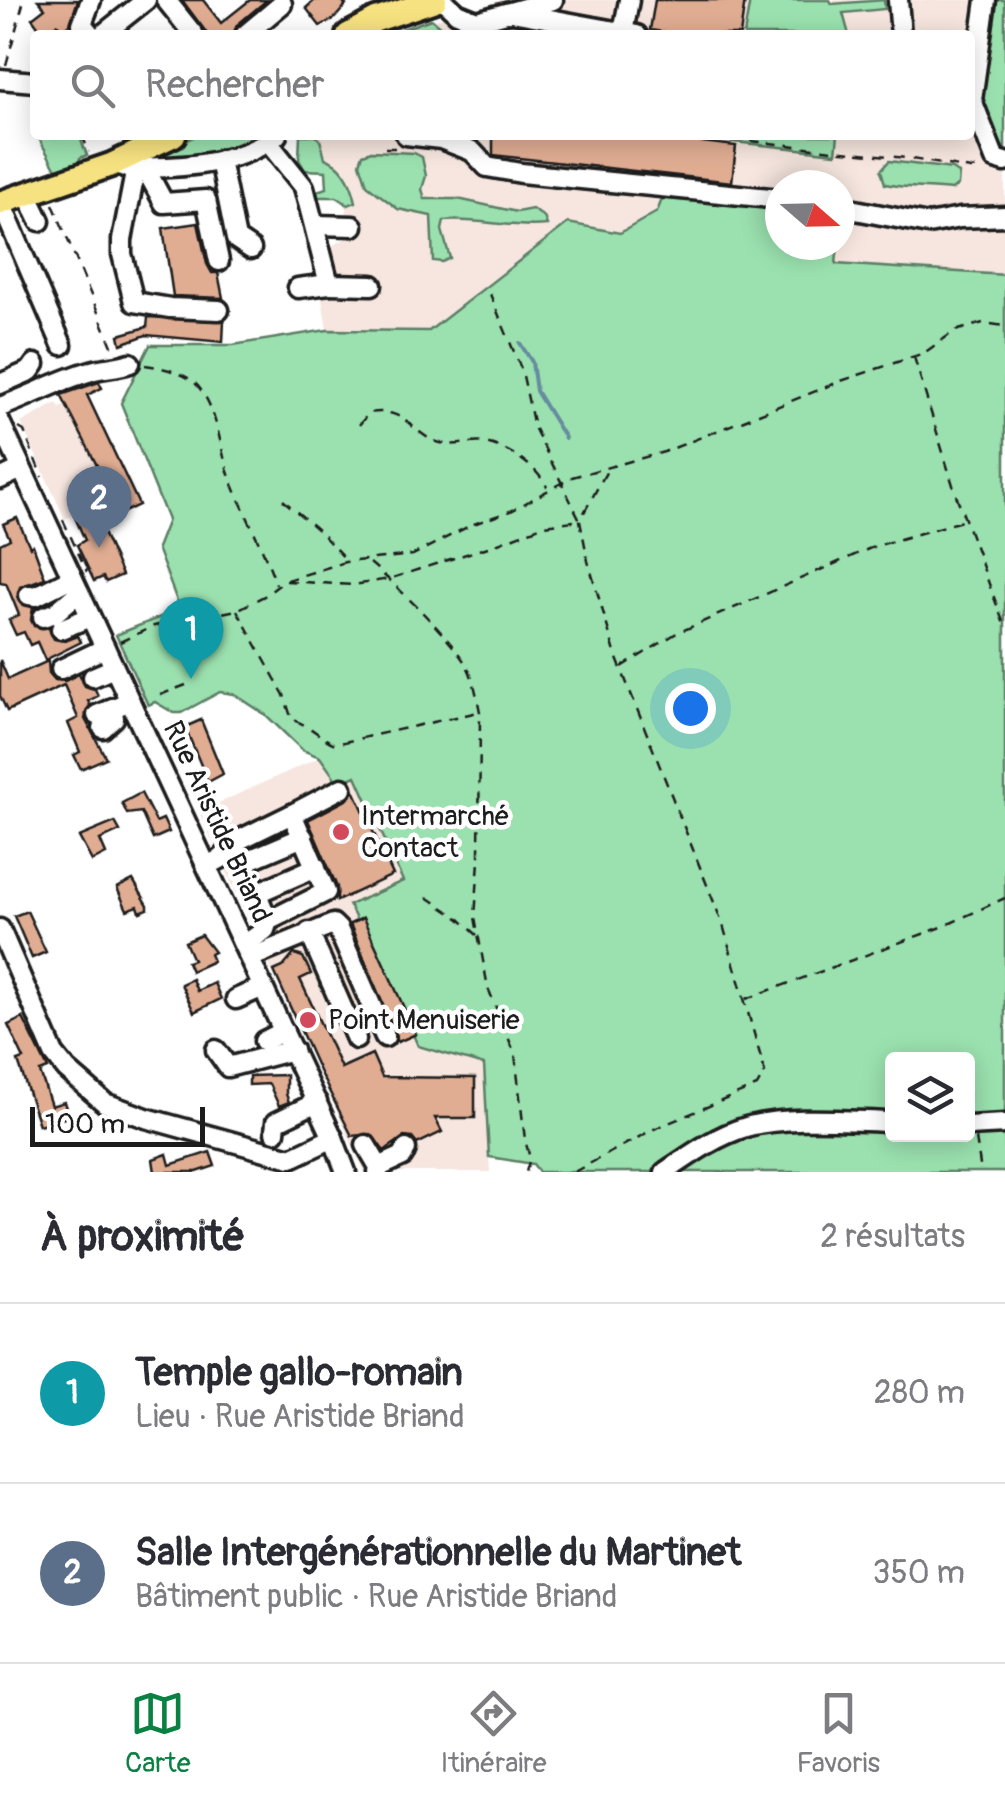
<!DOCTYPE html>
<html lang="fr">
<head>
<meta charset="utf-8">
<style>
	body { margin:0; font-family:Pangolin,sans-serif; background:#f2f2f3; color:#2b2b33 }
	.controls { position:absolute; right:30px; bottom:30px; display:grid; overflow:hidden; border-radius:10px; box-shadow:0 5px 25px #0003 }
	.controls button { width:90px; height:90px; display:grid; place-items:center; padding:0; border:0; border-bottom:2px solid #e1e1e2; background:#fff; color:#2b2b33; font:50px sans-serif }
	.compass { position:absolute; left:765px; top:170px; width:90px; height:90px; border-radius:50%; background:#fff; box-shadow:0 5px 25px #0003; rotate:110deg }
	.scale { position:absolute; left:30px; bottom:25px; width:175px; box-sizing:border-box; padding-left:10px; border:5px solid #1c1c1c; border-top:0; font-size:28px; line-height:35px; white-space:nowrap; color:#1c1c1c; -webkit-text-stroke:8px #fff; paint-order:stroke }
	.you { position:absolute; left:690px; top:708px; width:35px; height:35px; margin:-25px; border:8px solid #fff; border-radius:50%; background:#1a73e8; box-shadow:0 0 0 15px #1a73e833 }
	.badge { display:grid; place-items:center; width:65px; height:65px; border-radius:50%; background:#0b8043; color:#fff; font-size:32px; font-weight:700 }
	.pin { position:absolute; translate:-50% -82px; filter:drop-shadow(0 2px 5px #0008) }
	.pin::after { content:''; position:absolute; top:52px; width:35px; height:30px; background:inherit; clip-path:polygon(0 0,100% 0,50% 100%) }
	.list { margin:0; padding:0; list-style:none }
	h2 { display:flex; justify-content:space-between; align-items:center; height:130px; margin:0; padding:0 40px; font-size:42px }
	h2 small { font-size:32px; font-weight:400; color:#7c7c81 }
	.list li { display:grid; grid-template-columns:65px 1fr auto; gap:30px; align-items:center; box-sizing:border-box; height:180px; padding:0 40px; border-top:2px solid #e1e1e2 }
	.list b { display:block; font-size:38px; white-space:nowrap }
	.list p { margin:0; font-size:32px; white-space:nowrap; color:#7c7c81 }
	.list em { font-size:32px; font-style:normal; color:#7c7c81 }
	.icon { flex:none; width:55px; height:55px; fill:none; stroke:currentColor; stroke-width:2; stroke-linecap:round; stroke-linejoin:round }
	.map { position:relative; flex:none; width:1005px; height:1172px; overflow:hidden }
	.search { position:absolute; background:#fff; box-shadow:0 5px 25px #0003; left:30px; right:30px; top:30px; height:110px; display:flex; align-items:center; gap:25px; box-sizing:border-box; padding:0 35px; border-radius:10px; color:#7c7c81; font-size:38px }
	.sheet { height:490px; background:#fff }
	nav { display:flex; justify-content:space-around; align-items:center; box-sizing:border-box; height:140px; border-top:2px solid #e1e1e2; background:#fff; font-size:28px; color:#7c7c81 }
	nav a { display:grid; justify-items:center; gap:5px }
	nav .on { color:#0b8043 }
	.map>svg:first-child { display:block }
	.built { fill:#f6e6df }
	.green { fill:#9be1af; stroke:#5c7e66; stroke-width:2.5; fill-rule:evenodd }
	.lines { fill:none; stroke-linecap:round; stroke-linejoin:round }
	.stream { stroke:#658c9f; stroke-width:4 }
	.building { fill:#e0ad93; stroke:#1c1c1c; stroke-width:2.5 }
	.minor-casing { stroke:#1c1c1c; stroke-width:25 }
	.major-casing { stroke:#1c1c1c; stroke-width:30 }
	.path { stroke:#1c1c1c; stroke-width:2.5; stroke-dasharray:10 8; stroke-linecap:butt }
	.minor { stroke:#fff; stroke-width:18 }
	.major { stroke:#f7e281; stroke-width:22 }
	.poi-dot { fill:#d1495b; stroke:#fff; stroke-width:4 }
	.labels { text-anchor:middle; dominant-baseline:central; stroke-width:9; stroke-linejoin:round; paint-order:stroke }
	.poi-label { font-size:28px; fill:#1c1c1c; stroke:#fff; text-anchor:start }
	.street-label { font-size:28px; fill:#1c1c1c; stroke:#fff }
</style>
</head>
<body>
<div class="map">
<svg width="1005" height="1172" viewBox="0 0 1005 1172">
	<rect width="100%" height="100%" fill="#fff"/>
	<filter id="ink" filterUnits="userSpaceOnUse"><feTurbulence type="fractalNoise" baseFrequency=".01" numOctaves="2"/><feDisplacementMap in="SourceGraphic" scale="20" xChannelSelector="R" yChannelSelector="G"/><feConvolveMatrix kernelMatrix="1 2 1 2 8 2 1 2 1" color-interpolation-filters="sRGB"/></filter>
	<g filter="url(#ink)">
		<g class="built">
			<polygon points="503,0 1005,0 1005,275 835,264 840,245 840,185 780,185 780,231 657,212 620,233 568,223 429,331 327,330 315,255 350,236 340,168 298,135 970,135 970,35 397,35 416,25"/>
			<polygon points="87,395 139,505 99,524 90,508 65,519 21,423 57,403 60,408"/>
			<polygon points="320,757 339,784 356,776 484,1065 490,1172 365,1172 199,812"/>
		</g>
		<g class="green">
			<polygon points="750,0 830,0 832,4 884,0 885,9 843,13 849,35 744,35"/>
			<polygon points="993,0 1005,0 1005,150 990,132 980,103"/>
			<polygon points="431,19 447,32 456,20 507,21 506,29 539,35 386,35"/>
			<polygon points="37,135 79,135 87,155 80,158 78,165 57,171"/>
			<polygon points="197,135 264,135 234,150 152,161 151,157"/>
			<path d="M300,135H315L320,140L325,158C344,165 352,183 356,202L348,205L337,197H318L317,191L327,188L326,171L305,170L299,160Z"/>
			<polygon points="670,135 838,135 836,153"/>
			<path d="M371,151L414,153L422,157L426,176L422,189L425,199H458L517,212L532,209L544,217L547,225C511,229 479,218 444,221L442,230L450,258L442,262L433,261L431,216L398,209L367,185L360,163L363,154Z"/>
			<path d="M889,161L952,169L959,174L958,185L952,190C929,187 908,189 885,184L881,170Z"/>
			<path d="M662,199L780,206V245H838L836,264L1005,275V1172H539L533,1164L489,1157L484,1065L418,1046L363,919L357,921L349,905L403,881L356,776L339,784L320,757L302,750L266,715L234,694L220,692L181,713H174L155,702L148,705L116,635L180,609L157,548L168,520L121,403L150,345H233L327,330L429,331L568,223L620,233L657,212ZM892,1060H968V1134H892Z"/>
		</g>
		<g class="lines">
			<polyline class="stream" points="520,343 532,362 536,391 565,438"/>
		</g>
		<g class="building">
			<polygon points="38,0 78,0 70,24 62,30 57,24 43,33 32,18 45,8"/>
			<polygon points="182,0 203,0 221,23 250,0 267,0 237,25 233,35 208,35"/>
			<polygon points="315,0 341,0 346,5 334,19 320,26 306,8"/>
			<polygon points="655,0 745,0 740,35 682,35 650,30"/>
			<polygon points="493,135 643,135 736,146 732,182 493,155"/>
			<polygon points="198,223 207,264 212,273 218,273 223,298 173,296 163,228"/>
			<polygon points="148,317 224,321 223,342 146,335 121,344 119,335 147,327"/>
			<polygon points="99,382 102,388 87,395 139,505 99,524 122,575 106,582 103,577 94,581 77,545 85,540 74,515 113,497 61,395"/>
			<polygon points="17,518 30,547 33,545 45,578 20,587 18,600 33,608 31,620 34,626 49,628 54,639 65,641 78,636 81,642 45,660 37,642 30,645 24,632 16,635 9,620 19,615 6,583 0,582 0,544 10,539 3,524"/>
			<polygon points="0,660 8,679 48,661 49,673 55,680 65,681 79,674 85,686 95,689 98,696 88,701 90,705 85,719 106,758 81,769 74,755 80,752 68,723 78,718 64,685 7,711 0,696"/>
			<polygon points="201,720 223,774 208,782 185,727"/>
			<polygon points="354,790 393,875 337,901 337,887 308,820 348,799"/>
			<polygon points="141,793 156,822 163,819 169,832 153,839 141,812 127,814 122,803"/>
			<polygon points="115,822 120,831 100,840 106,854 92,861 79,837"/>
			<polygon points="133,880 148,905 148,909 140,912 138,906 127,910 117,888"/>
			<polygon points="27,911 46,952 32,958 14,916"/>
			<polygon points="363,918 416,1034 398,1042 350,924"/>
			<polygon points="201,935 214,952 210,954 213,961 191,971 187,962 193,960 185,942"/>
			<polygon points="294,954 303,957 311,974 300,979 341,1068 372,1054 382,1077 475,1078 475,1118 435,1118 442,1132 417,1144 412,1138 404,1137 384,1151 371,1134 352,1136 319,1071 274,971 283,967"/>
			<polygon points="192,979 197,991 214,983 221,999 194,1012 181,984"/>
			<polygon points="23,1018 48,1069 40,1072 51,1106 64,1102 69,1117 39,1125 18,1061 24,1059 8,1025"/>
			<polygon points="286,1075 286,1094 289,1102 279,1106 269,1084 249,1085 249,1076"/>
			<polygon points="210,1152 215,1166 197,1172 155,1172 153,1159 167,1154 170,1165"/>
		</g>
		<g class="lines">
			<g class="minor-casing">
				<g id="minor">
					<polyline points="91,0 82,24 91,35"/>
					<polyline points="166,0 194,35"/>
					<polyline points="443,0 457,13 477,21 553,0"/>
					<polyline points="898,0 901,35"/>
					<polyline points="986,0 972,100 995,159 1005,162"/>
					<polyline points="512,12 637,35"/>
					<polyline points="623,33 629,0"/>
					<polyline points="102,35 146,0"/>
					<polyline points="245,35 282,4"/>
					<polyline points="0,79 35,82"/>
					<polyline points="406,135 441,139 472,151 487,167 521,173 780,199"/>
					<polyline points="268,142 304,187 329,284 372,285"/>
					<polyline points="220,160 236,239 251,249"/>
					<path d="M124,167C171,169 238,167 277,135"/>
					<polyline points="136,168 122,240 122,254 134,302 170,308 219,310"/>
					<polyline points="145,168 164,203 206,200 219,261"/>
					<polyline points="27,194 40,221"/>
					<polyline points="1,203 62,345"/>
					<polyline points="840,207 928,224 960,218 1005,216"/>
					<polyline points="316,225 353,226"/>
					<polyline points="298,288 329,284"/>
					<polyline points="0,384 30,371 35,364"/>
					<path d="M0,407C31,396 59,380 91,371C104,367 116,368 130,363"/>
					<polyline points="0,422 333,1138 346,1172"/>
					<polyline points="0,479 21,469"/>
					<polyline points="29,595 36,596 71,578"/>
					<polyline points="43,617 55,613 78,593"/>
					<polyline points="61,629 90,617"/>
					<polyline points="61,669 105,648"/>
					<polyline points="93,677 114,668"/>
					<polyline points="97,715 130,701"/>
					<polyline points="103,728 114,718 112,708"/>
					<polyline points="292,814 342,788"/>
					<polyline points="233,848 244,862 268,921"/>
					<polyline points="244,862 303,837"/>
					<polyline points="207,866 222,858 241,839 292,814 326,892 268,921 265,930 244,945"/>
					<polyline points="257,893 316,867"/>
					<polyline points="0,929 54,1054 67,1070 105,1103 146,1118 291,1158 333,1138"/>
					<polyline points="309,932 356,1039"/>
					<polyline points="250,958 333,924 338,929 385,1037"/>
					<polyline points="236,999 263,987"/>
					<polyline points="264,1041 284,1031"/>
					<polyline points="216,1050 228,1067 293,1050"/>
					<polyline points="968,1126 1005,1124"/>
					<polyline points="275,1132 276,1122 317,1102"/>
					<polyline points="366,1145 379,1167 378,1172"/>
					<polyline points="379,1167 403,1156 406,1149"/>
					<path d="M665,1172C690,1155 716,1136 746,1127C787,1115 849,1121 892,1122"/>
				</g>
			</g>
			<g class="major-casing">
				<g id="major">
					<polyline points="348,35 376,20 435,0"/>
					<polyline points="0,203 111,165 174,135"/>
				</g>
			</g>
			<g class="path">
				<polyline points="6,65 24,0"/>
				<polyline points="82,135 89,152"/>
				<polyline points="697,135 906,158 971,169 981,167"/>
				<polyline points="385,148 398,148"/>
				<polyline points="53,204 112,346 109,354"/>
				<polyline points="914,357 956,495 1005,627"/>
				<path d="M145,365C160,367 183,372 195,383C218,406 219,448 230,477C244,513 263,547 276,584"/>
				<path d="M359,425L369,413C410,406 411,438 445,444C458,446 472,441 484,443C508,447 536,466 547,487"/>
				<polyline points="19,428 24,431 42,477"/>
				<polyline points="283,500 318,530 347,561"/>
				<polyline points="63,520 87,572"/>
				<path d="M370,563C395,584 451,638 467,666C474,679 477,697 480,712L479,861L475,917L488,988L515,1054L525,1140L530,1158L526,1172"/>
				<polyline points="286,581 354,585 389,579 488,547 545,525 580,520 534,427 522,371 490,294"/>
				<path d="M237,610L284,695L292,720C309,724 319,737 335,744L478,712"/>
				<polyline points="120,642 154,626 237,610 266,595 284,581 345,562 413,555 471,525 513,510 572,477 664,452 841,381 924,353 955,331 983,323 1005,326"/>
				<polyline points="622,667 675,634 873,547 965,520"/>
				<polyline points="160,695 186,685"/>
				<polyline points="427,897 460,919 477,935"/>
				<polyline points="746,999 942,927 1005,898"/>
				<polyline points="976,1138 981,1172"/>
				<polyline points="574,1172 654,1129 757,1086 765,1072 723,925 616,656 588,561 580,520 609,467"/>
			</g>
			<use href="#minor" class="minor"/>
			<use href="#major" class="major"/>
		</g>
	</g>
	<g class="poi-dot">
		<circle cx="341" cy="832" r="10"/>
		<circle cx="308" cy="1020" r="10"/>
	</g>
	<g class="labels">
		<g class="poi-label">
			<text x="361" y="816">Intermarché<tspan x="361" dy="32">Contact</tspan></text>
			<text x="328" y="1020">Point Menuiserie</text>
		</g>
		<g class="street-label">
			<text transform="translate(217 822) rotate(65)">Rue Aristide Briand</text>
		</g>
	</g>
</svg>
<div class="controls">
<button><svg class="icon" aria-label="layers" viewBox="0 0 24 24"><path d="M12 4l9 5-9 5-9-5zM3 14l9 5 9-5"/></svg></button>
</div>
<svg class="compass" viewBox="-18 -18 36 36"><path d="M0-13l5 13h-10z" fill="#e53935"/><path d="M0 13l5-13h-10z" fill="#7c7c81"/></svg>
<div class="scale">100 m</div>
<div class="you"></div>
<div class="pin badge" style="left:191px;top:679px;background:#0f9aa8">1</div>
<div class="pin badge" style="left:99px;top:548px;background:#5c6f8a">2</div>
<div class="search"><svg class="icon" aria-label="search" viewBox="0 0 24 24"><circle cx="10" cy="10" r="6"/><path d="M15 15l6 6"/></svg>Rechercher</div>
</div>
<section class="sheet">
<h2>À proximité<small>2 résultats</small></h2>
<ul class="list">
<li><span class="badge" style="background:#0f9aa8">1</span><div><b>Temple gallo-romain</b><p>Lieu · Rue Aristide Briand</p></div><em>280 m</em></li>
<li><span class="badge" style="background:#5c6f8a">2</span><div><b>Salle Intergénérationnelle du Martinet</b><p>Bâtiment public · Rue Aristide Briand</p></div><em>350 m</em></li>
</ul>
</section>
<nav>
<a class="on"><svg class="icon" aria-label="map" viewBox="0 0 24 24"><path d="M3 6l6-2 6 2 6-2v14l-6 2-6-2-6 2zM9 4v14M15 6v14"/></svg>Carte</a>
<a><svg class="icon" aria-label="directions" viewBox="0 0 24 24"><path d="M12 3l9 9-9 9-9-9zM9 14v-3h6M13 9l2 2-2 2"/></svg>Itinéraire</a>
<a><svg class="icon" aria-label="saved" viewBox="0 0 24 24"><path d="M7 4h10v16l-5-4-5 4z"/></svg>Favoris</a>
</nav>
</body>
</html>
